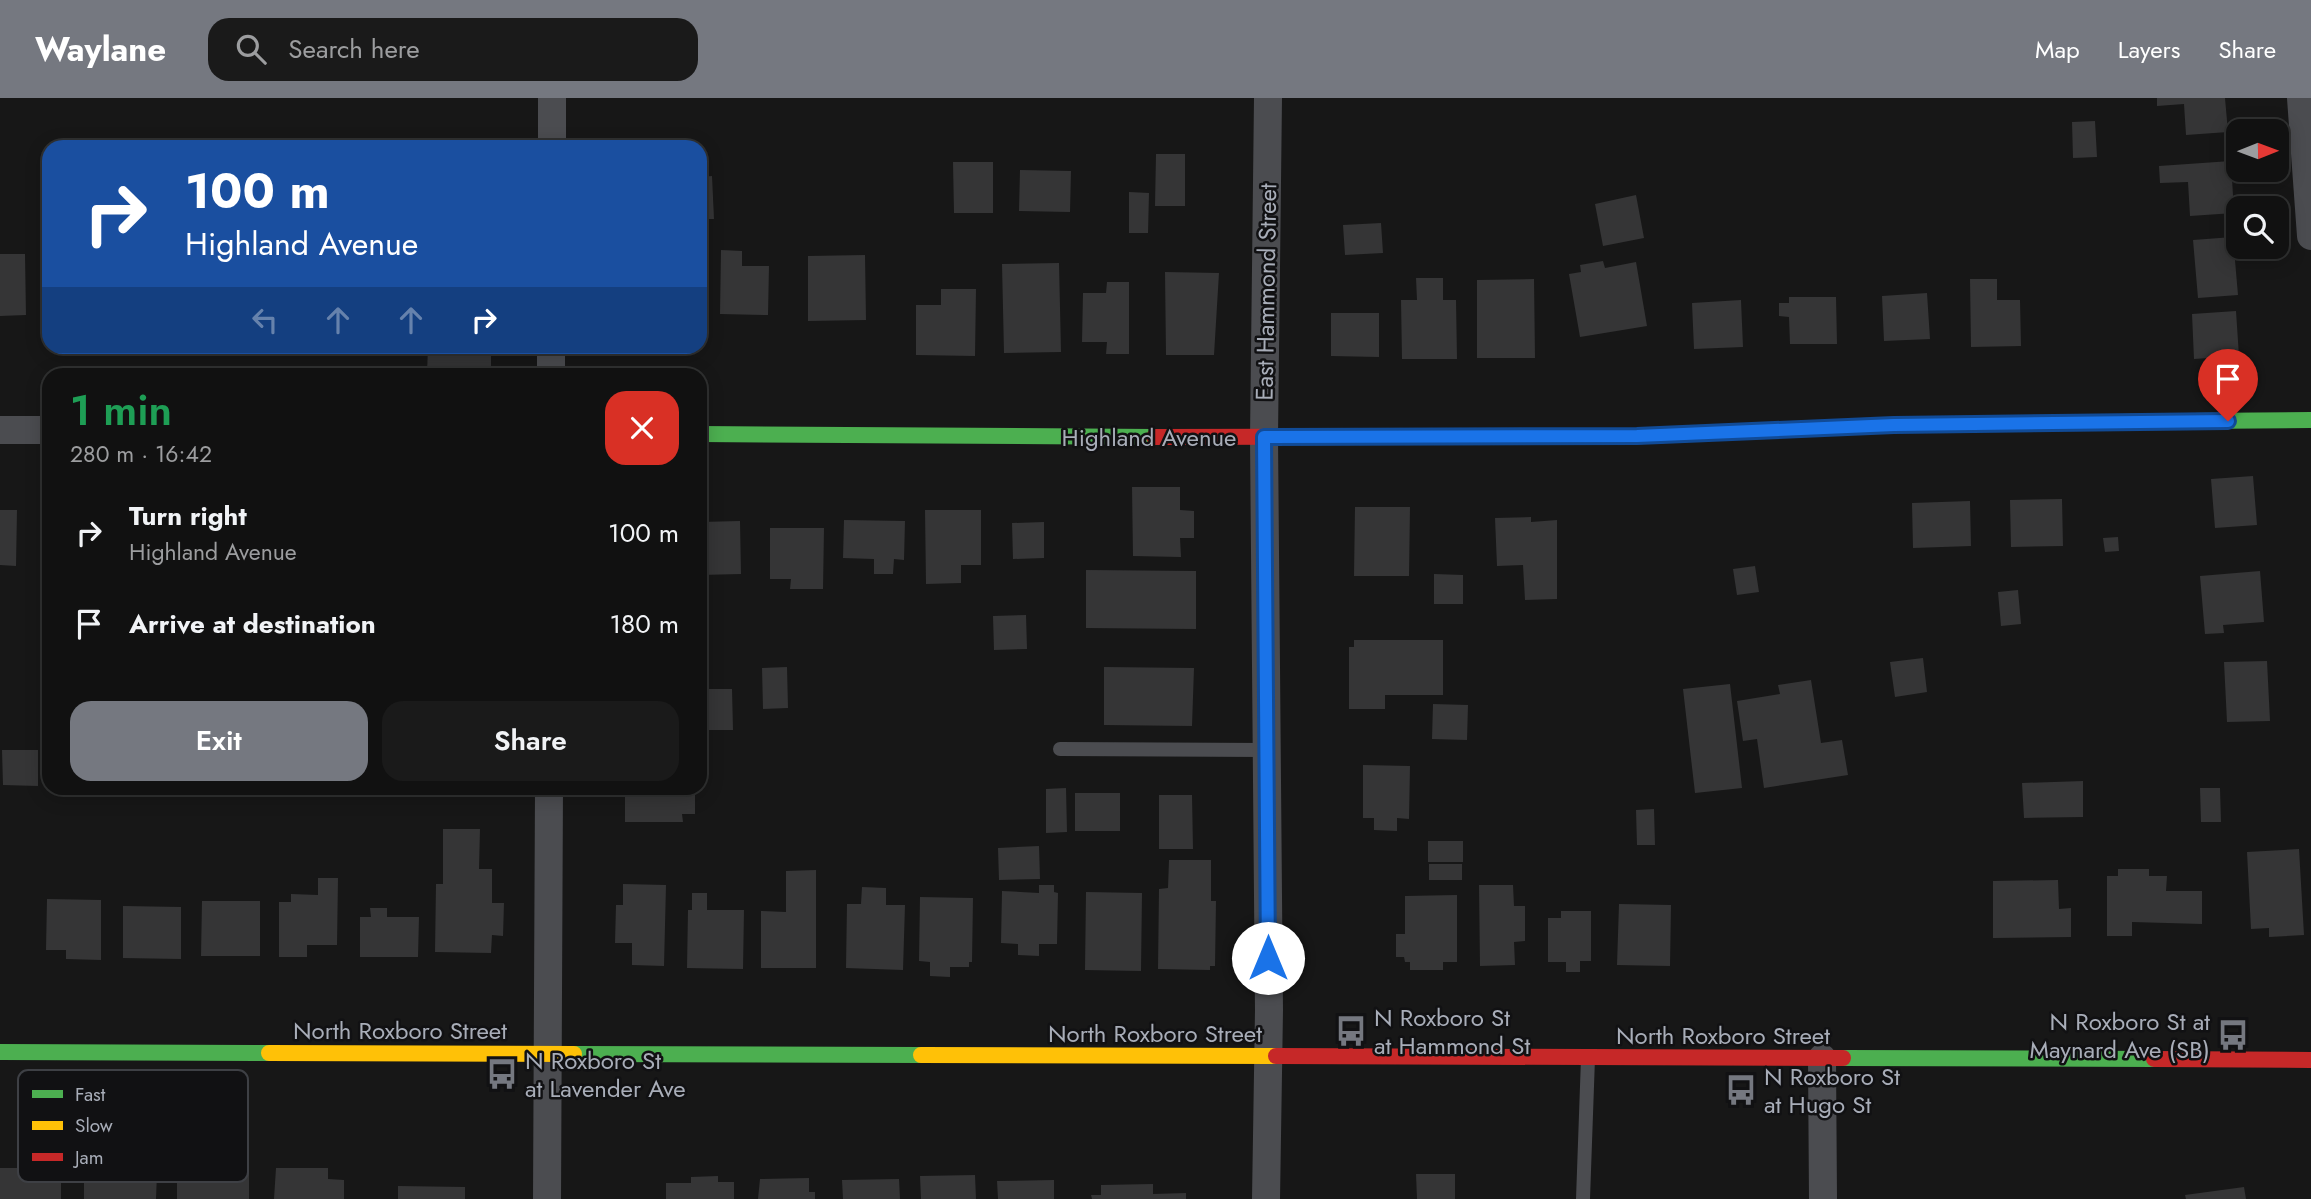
<!DOCTYPE html>
<meta charset="utf-8">
<style>
:root{--surface:#111;--page:#1a1a1a;--text:#f1f3f6;--muted:#9c9d9f;--line:#303131;--accent:#757880}
body{margin:0;font-family:Jost,sans-serif;background:var(--page);color:var(--text);height:100vh;display:flex;flex-direction:column;font-size:26px;white-space:nowrap}
*{box-sizing:border-box;margin:0}
p{font-size:23px;color:var(--muted)}
.icon{flex:none;width:38px;height:38px;fill:none;stroke:currentColor;stroke-width:2;stroke-linecap:round;stroke-linejoin:round}
.map{position:relative;flex:1;overflow:hidden}
.sheet{position:absolute;left:42px;top:270px;width:665px;height:427px;display:flex;flex-direction:column;background:var(--surface);border-radius:21px;box-shadow:0 4px 18px #0003,0 0 0 2px var(--line)}
.sheet>*{flex:none}
.banner{position:absolute;left:42px;top:42px;width:665px;height:214px;border-radius:21px;box-shadow:0 4px 18px #0003,0 0 0 2px var(--line);background:#1a4fa0;color:#fff;overflow:hidden}
.needle{width:46px;rotate:89deg}
.buttons{position:absolute;left:2226px;top:21px;display:grid;gap:14px}
.buttons a{display:grid;place-items:center;width:63px;height:63px;border-radius:14px;background:var(--surface);box-shadow:0 4px 18px #0003,0 0 0 2px var(--line);font-size:35px}
.pin{position:absolute;display:grid;place-items:center;width:60px;height:60px;color:#fff;margin:-72px -30px;border-radius:50% 50% 50% 0;rotate:-45deg;box-shadow:0 0 7px #0007}
.pin .icon{rotate:45deg}
.me{position:absolute;width:77px;margin:-38px;rotate:0deg;stroke-linejoin:round;filter:drop-shadow(0 0 5px #0008)}
.turn{display:flex;align-items:center;gap:24px;height:147px;padding:0 28px;font-size:32px}
.turn .icon{width:91px;height:91px;stroke-width:2.5}
.turn b{display:block;font-size:49px;line-height:60px}
.lanes{display:flex;align-items:center;height:66px;padding:0 28px;background:#0003;justify-content:center;gap:35px;direction:ltr}
.lanes .off{opacity:.35}
.round{display:grid;place-items:center;flex:none;width:74px;height:74px;border-radius:21px;background:var(--page)}
.headline{display:flex;align-items:center;justify-content:space-between;height:119px;padding:0 28px}
h1{font-size:42px;font-weight:600;line-height:52px;color:#1e9e55}
.cta{display:flex;gap:14px;margin-top:auto;padding:14px 28px}
.cta a{flex:1;height:80px;border-radius:21px;background:var(--accent);color:#fff;font-size:28px;font-weight:600;line-height:80px;text-align:center}
.cta a+a{background:var(--page);color:var(--text)}
ul{padding:0;list-style:none}
li{display:flex;align-items:center;gap:21px;height:91px;padding:0 28px}
li div{flex:1}
li b{display:block;font-size:26px}
li em{font-style:normal}
header{display:flex;align-items:center;gap:42px;box-sizing:border-box;height:98px;padding:0 35px;background:var(--accent);color:#fff}
header strong{font-size:33px}
nav{display:flex;gap:38px;margin-inline-start:auto;font-size:24px}
.search{width:490px;height:63px;background:var(--page);display:flex;align-items:center;gap:18px;box-sizing:border-box;padding:0 24px;border-radius:21px;color:var(--muted);font-size:26px}
.map>svg:first-child{display:block}
.building{fill:#353536}
.lines{fill:none;stroke-linecap:round;stroke-linejoin:round}
.lane{stroke:#4b4c50;stroke-width:14}
.street{stroke:#4b4c50;stroke-width:28}
.fast{stroke:#4caf50;stroke-width:16}
.slow{stroke:#ffc107;stroke-width:16}
.jam{stroke:#c62828;stroke-width:16}
.route-casing{stroke:#114b97;stroke-width:18}
.route{stroke:#1a73e8;stroke-width:12}
.labels{text-anchor:middle;dominant-baseline:central;stroke-width:5;stroke-linejoin:round;paint-order:stroke}
.street-label{font-size:24px;fill:#a8adb8;stroke:#111113}
.poi-label{font-size:24px;fill:#a8adb8;stroke:#111113;text-anchor:start}
.key{fill:#111113;stroke:#3e4045;stroke-width:2}
.key-label{font-size:19px;fill:#a8adb8}
</style>
<header>
<strong>Waylane</strong>
<div class="search"><svg class="icon" aria-label="search" viewBox="0 0 24 24"><circle cx="10" cy="10" r="6"/><path d="M15 15l6 6"/></svg>Search here</div>
<nav><a>Map</a><a>Layers</a><a>Share</a></nav>
</header>
<div class="map">
<svg width="2311" height="1101" viewBox="0 0 2311 1101">
<rect width="100%" height="100%" fill="#171717"/>
<!-- building -->
<path class="building" d="M 2157,0 L 2225,0 L 2228,34 L 2186,37 L 2184,6 L 2157,8 Z
M 2095,23 L 2097,59 L 2073,60 L 2072,24 Z
M 1156,56 L 1185,56 L 1185,108 L 1155,108 Z
M 2231,63 L 2234,115 L 2190,118 L 2188,84 L 2160,85 L 2159,68 Z
M 953,64 L 993,64 L 993,115 L 954,115 Z
M 1020,72 L 1071,73 L 1070,114 L 1019,113 Z
M 712,78 L 714,121 L 700,121 L 700,79 Z
M 1129,94 L 1149,95 L 1148,135 L 1129,135 Z
M 1636,97 L 1644,140 L 1603,148 L 1595,106 Z
M 1381,125 L 1383,155 L 1345,157 L 1343,127 Z
M 2233,139 L 2238,197 L 2198,200 L 2193,142 Z
M 721,152 L 742,153 L 742,168 L 769,168 L 768,217 L 720,216 Z
M 0,156 L 25,156 L 26,217 L 0,218 Z
M 865,157 L 866,222 L 808,223 L 808,158 Z
M 1603,163 L 1605,170 L 1636,164 L 1647,228 L 1580,239 L 1569,176 L 1581,174 L 1580,167 Z
M 46,164 L 49,164 L 49,196 L 47,196 Z
M 1059,165 L 1061,254 L 1004,255 L 1002,166 Z
M 1165,174 L 1219,175 L 1214,257 L 1166,257 Z
M 1416,180 L 1443,180 L 1443,202 L 1456,202 L 1457,261 L 1402,261 L 1401,202 L 1417,202 Z
M 1534,181 L 1535,260 L 1477,260 L 1477,182 Z
M 1970,181 L 1997,181 L 1997,202 L 2020,202 L 2021,248 L 1971,249 Z
M 1107,184 L 1129,184 L 1129,256 L 1106,256 L 1107,244 L 1082,244 L 1083,195 L 1106,195 Z
M 941,191 L 976,191 L 975,258 L 916,257 L 916,207 L 941,207 Z
M 1927,195 L 1930,241 L 1884,243 L 1882,198 Z
M 1789,199 L 1836,199 L 1837,246 L 1790,246 L 1789,219 L 1779,218 L 1779,205 L 1789,205 Z
M 1741,202 L 1743,249 L 1694,251 L 1692,205 Z
M 2236,213 L 2239,258 L 2194,261 L 2192,216 Z
M 1331,215 L 1379,215 L 1379,259 L 1331,258 Z
M 428,248 L 491,248 L 491,276 L 427,276 Z
M 2253,378 L 2257,427 L 2215,430 L 2211,381 Z
M 1132,389 L 1180,389 L 1180,412 L 1194,413 L 1194,440 L 1180,440 L 1181,459 L 1133,458 Z
M 2062,401 L 2063,448 L 2011,449 L 2010,402 Z
M 1970,403 L 1971,448 L 1913,450 L 1912,405 Z
M 1355,409 L 1410,409 L 1409,478 L 1354,478 Z
M 0,412 L 17,412 L 16,468 L 0,467 Z
M 925,412 L 981,412 L 981,467 L 961,467 L 961,485 L 926,486 Z
M 43,414 L 49,414 L 49,440 L 43,440 Z
M 1531,419 L 1531,424 L 1557,422 L 1557,501 L 1525,502 L 1523,467 L 1497,468 L 1495,420 Z
M 844,422 L 905,423 L 904,462 L 894,461 L 893,476 L 874,476 L 874,461 L 843,460 Z
M 740,423 L 741,476 L 700,477 L 700,424 Z
M 1044,424 L 1044,460 L 1013,461 L 1012,425 Z
M 770,430 L 824,430 L 823,491 L 790,491 L 791,481 L 770,481 Z
M 2118,439 L 2119,453 L 2105,454 L 2103,440 Z
M 1755,468 L 1759,494 L 1737,497 L 1733,471 Z
M 1086,472 L 1196,473 L 1196,531 L 1086,530 Z
M 2260,473 L 2264,524 L 2223,527 L 2224,535 L 2205,536 L 2200,478 Z
M 1434,476 L 1463,477 L 1463,506 L 1434,506 Z
M 2018,492 L 2021,526 L 2001,528 L 1998,494 Z
M 1026,517 L 1027,551 L 994,552 L 993,518 Z
M 1354,542 L 1443,542 L 1443,597 L 1385,597 L 1385,611 L 1349,611 L 1349,549 L 1354,549 Z
M 1923,560 L 1927,594 L 1895,599 L 1890,564 Z
M 2267,563 L 2270,623 L 2227,624 L 2224,564 Z
M 787,569 L 788,610 L 763,611 L 762,570 Z
M 1104,569 L 1194,570 L 1192,628 L 1104,627 Z
M 1811,582 L 1821,645 L 1842,642 L 1848,677 L 1764,690 L 1757,641 L 1743,643 L 1737,603 L 1780,596 L 1778,587 Z
M 1730,586 L 1742,690 L 1695,695 L 1683,591 Z
M 700,591 L 732,591 L 733,632 L 700,632 Z
M 1433,606 L 1468,607 L 1467,642 L 1432,641 Z
M 2,652 L 38,652 L 38,688 L 3,687 Z
M 1363,667 L 1410,668 L 1409,721 L 1397,720 L 1397,733 L 1374,732 L 1374,720 L 1363,720 Z
M 2083,683 L 2083,719 L 2024,720 L 2022,685 Z
M 192,690 L 235,690 L 235,695 L 192,695 Z
M 625,690 L 682,690 L 682,697 L 695,697 L 695,716 L 682,716 L 683,724 L 625,724 Z
M 1066,690 L 1067,734 L 1046,735 L 1046,691 Z
M 2200,690 L 2220,690 L 2221,724 L 2201,724 Z
M 1075,695 L 1120,695 L 1120,733 L 1075,733 Z
M 1159,697 L 1192,697 L 1193,751 L 1159,751 Z
M 1654,711 L 1655,747 L 1637,747 L 1636,712 Z
M 443,731 L 480,731 L 479,771 L 492,771 L 492,805 L 504,805 L 503,838 L 492,837 L 491,855 L 435,854 L 436,786 L 443,786 Z
M 1428,743 L 1463,743 L 1463,764 L 1428,764 Z
M 1039,748 L 1040,781 L 999,782 L 998,750 Z
M 2299,751 L 2304,837 L 2269,839 L 2269,830 L 2251,831 L 2247,754 Z
M 1169,762 L 1211,762 L 1211,803 L 1216,803 L 1215,868 L 1210,868 L 1210,872 L 1158,871 L 1159,791 L 1168,790 Z
M 1429,766 L 1462,766 L 1462,782 L 1429,782 Z
M 2118,771 L 2149,771 L 2149,778 L 2167,778 L 2166,793 L 2202,793 L 2202,826 L 2132,824 L 2132,838 L 2107,838 L 2107,778 L 2118,778 Z
M 816,772 L 816,870 L 761,870 L 761,813 L 786,814 L 786,773 Z
M 318,780 L 338,780 L 337,847 L 307,847 L 307,859 L 279,859 L 279,804 L 291,804 L 291,796 L 318,797 Z
M 2058,782 L 2059,811 L 2071,810 L 2071,839 L 1993,840 L 1993,783 Z
M 623,786 L 666,787 L 664,868 L 632,867 L 632,845 L 615,845 L 616,807 L 623,807 Z
M 1039,787 L 1054,787 L 1054,794 L 1058,795 L 1057,846 L 1039,846 L 1039,858 L 1018,857 L 1018,846 L 1001,845 L 1002,793 L 1039,795 Z
M 1479,787 L 1513,787 L 1514,808 L 1525,808 L 1525,843 L 1514,844 L 1515,867 L 1480,868 Z
M 862,789 L 886,790 L 886,807 L 905,807 L 903,872 L 846,870 L 847,806 L 861,806 Z
M 1086,794 L 1142,795 L 1141,873 L 1085,872 Z
M 692,795 L 707,795 L 707,812 L 744,812 L 743,871 L 687,870 L 688,812 L 692,812 Z
M 1457,797 L 1457,864 L 1443,864 L 1443,872 L 1410,872 L 1410,864 L 1405,864 L 1404,859 L 1396,859 L 1396,836 L 1405,836 L 1405,798 Z
M 920,799 L 973,800 L 972,864 L 969,864 L 969,869 L 950,869 L 950,879 L 930,878 L 930,864 L 919,863 Z
M 47,801 L 101,802 L 101,862 L 66,861 L 66,852 L 46,852 Z
M 202,803 L 260,803 L 260,858 L 201,858 Z
M 1619,806 L 1671,807 L 1670,868 L 1617,867 Z
M 123,808 L 181,809 L 181,861 L 123,860 Z
M 370,810 L 387,810 L 387,819 L 419,819 L 418,859 L 360,859 L 360,819 L 371,819 Z
M 1561,813 L 1591,813 L 1591,863 L 1580,863 L 1580,874 L 1566,874 L 1566,864 L 1548,864 L 1548,820 L 1561,820 Z
M 177,1069 L 249,1069 L 249,1101 L 177,1101 Z
M 0,1070 L 61,1070 L 61,1101 L 0,1101 Z
M 276,1070 L 328,1070 L 328,1081 L 344,1082 L 344,1101 L 274,1101 Z
M 84,1075 L 157,1075 L 156,1101 L 84,1101 Z
M 1416,1076 L 1455,1076 L 1455,1101 L 1417,1101 Z
M 975,1077 L 976,1101 L 921,1101 L 920,1078 Z
M 718,1078 L 718,1084 L 734,1084 L 734,1101 L 666,1101 L 666,1085 L 691,1085 L 691,1079 Z
M 809,1080 L 809,1094 L 815,1094 L 815,1101 L 758,1101 L 760,1081 Z
M 899,1081 L 900,1101 L 843,1101 L 842,1082 Z
M 1054,1082 L 1054,1101 L 998,1101 L 997,1083 Z
M 1153,1086 L 1153,1096 L 1186,1095 L 1186,1101 L 1092,1101 L 1091,1097 L 1101,1097 L 1101,1087 Z
M 398,1088 L 465,1089 L 465,1101 L 398,1101 Z
M 2244,1089 L 2246,1101 L 2186,1101 L 2185,1097 Z"/>
<g class="lines">
<!-- lane -->
<path class="lane" d="M 1060,651 L 1266,652
M 1583,1101 L 1588,960"/>
<!-- street -->
<path class="street" d="M 2301,0 L 2311,138
M 552,49 L 552,0
M 551,276 L 551,248
M 0,332 L 49,332
M 1822,960 L 1823,1101
M 547,1101 L 549,690
M 1266,1101 L 1269,912 L 1264,339 L 1268,0"/>
<!-- fast -->
<path class="fast" d="M 2193,323 L 2311,322
M 700,336 L 1154,339
M 0,954 L 269,955
M 574,956 L 921,957
M 1843,960 L 2154,961"/>
<!-- slow -->
<path class="slow" d="M 1642,338 L 1894,327 L 2193,323
M 269,955 L 574,956
M 921,957 L 1276,958"/>
<!-- jam -->
<path class="jam" d="M 1154,339 L 1642,338
M 1276,958 L 1843,960
M 2154,961 L 2311,962"/>
</g>
<g class="lines">
<defs>
<path id="route" d="M 1268,860 L 1264,339 L 1637,338 L 1894,327 L 2228,323"/>
</defs>
<!-- route casing -->
<use href="#route" class="route-casing"/>
<!-- route -->
<use href="#route" class="route"/>
</g>
<!-- icons -->
<defs>
<symbol id="bus-bare" viewBox="-9 -9 18 18"><path d="M-5-6H5V4H4V6H2V4H-2V6H-4V4H-5ZM-3.5-4V0h7V-4ZM-3.5 1.2v1.5H-2V1.2ZM2 1.2v1.5H3.5V1.2Z" fill="#757880" stroke="#111113" stroke-width="2.5" paint-order="stroke"/></symbol>
</defs>
<g fill-rule="evenodd">
<use href="#bus-bare" x="1329" y="911" width="44" height="44"/>
<use href="#bus-bare" x="2211" y="915" width="44" height="44"/>
<use href="#bus-bare" x="480" y="954" width="44" height="44"/>
<use href="#bus-bare" x="1719" y="970" width="44" height="44"/>
</g>
<g class="labels">
<!-- street labels -->
<g class="street-label">
<text transform="translate(1266 194) rotate(-89)">East Hammond Street</text>
<text x="1149" y="339">Highland Avenue</text>
<text x="400" y="932">North Roxboro Street</text>
<text x="1155" y="935">North Roxboro Street</text>
<text x="1723" y="937">North Roxboro Street</text>
</g>
<!-- poi labels -->
<g class="poi-label">
<text x="1374" y="919">N Roxboro St<tspan x="1374" dy="28">at Hammond St</tspan></text>
<text x="2210" y="923" text-anchor="end">N Roxboro St at<tspan x="2210" dy="28">Maynard Ave (SB)</tspan></text>
<text x="525" y="962">N Roxboro St<tspan x="525" dy="28">at Lavender Ave</tspan></text>
<text x="1764" y="978">N Roxboro St<tspan x="1764" dy="28">at Hugo St</tspan></text>
</g>
</g>
<!-- legend -->
<rect x="18" y="972" width="230" height="112" rx="10" class="key"/>
<rect x="32" y="992" width="31" height="8" fill="#4caf50"/>
<rect x="32" y="1023" width="31" height="9" fill="#ffc107"/>
<rect x="32" y="1055" width="31" height="8" fill="#c62828"/>
<g class="key-label">
<text x="75" y="1003">Fast</text>
<text x="75" y="1034">Slow</text>
<text x="75" y="1066">Jam</text>
</g>
</svg>
<div class="buttons">
<a><svg class="needle" viewBox="-14 -14 28 28"><path d="M0-13l5 13h-10z" fill="#e53935"/><path d="M0 13l5-13h-10z" fill="#9c9d9f"/></svg></a>
<a><svg class="icon" aria-label="search" viewBox="0 0 24 24"><circle cx="10" cy="10" r="6"/><path d="M15 15l6 6"/></svg></a>
</div>
<div class="pin" style="left:2228px;top:323px;background:#d93025"><svg class="icon" aria-label="arrive" viewBox="0 0 24 24"><path d="M6 21V4h12l-3 4 3 4H6"/></svg></div>
<svg class="me" style="left:1268px;top:860px" viewBox="-20 -20 40 40"><circle r="19" fill="#fff"/><path d="M0-13L10 11 0 6-10 11z" fill="#1a73e8"/></svg>
<div class="banner">
<div class="turn"><svg class="icon" aria-label="right" viewBox="0 0 24 24"><path d="M7 20v-9h11M14 6l5 5-5 5"/></svg><div><b>100 m</b>Highland Avenue</div></div>
<div class="lanes"><svg class="icon off" aria-label="left" viewBox="0 0 24 24"><path d="M17 20v-9H6M10 6l-5 5 5 5"/></svg><svg class="icon off" aria-label="ahead" viewBox="0 0 24 24"><path d="M12 20V5M6 11l6-6 6 6"/></svg><svg class="icon off" aria-label="ahead" viewBox="0 0 24 24"><path d="M12 20V5M6 11l6-6 6 6"/></svg><svg class="icon" aria-label="right" viewBox="0 0 24 24"><path d="M7 20v-9h11M14 6l5 5-5 5"/></svg></div>
</div>
<section class="sheet">
<div class="headline"><div><h1>1 min</h1><p>280 m · 16:42</p></div><a class="round" style="background:#d93025;color:#fff"><svg class="icon" aria-label="close" viewBox="0 0 24 24"><path d="M6 6l12 12M18 6L6 18"/></svg></a></div>
<ul>
<li><svg class="icon" aria-label="right" viewBox="0 0 24 24"><path d="M7 20v-9h11M14 6l5 5-5 5"/></svg><div><b>Turn right</b><p>Highland Avenue</p></div><em>100 m</em></li>
<li><svg class="icon" aria-label="arrive" viewBox="0 0 24 24"><path d="M6 21V4h12l-3 4 3 4H6"/></svg><div><b>Arrive at destination</b></div><em>180 m</em></li>
</ul>
<div class="cta"><a>Exit</a><a>Share</a></div>
</section>
</div>
